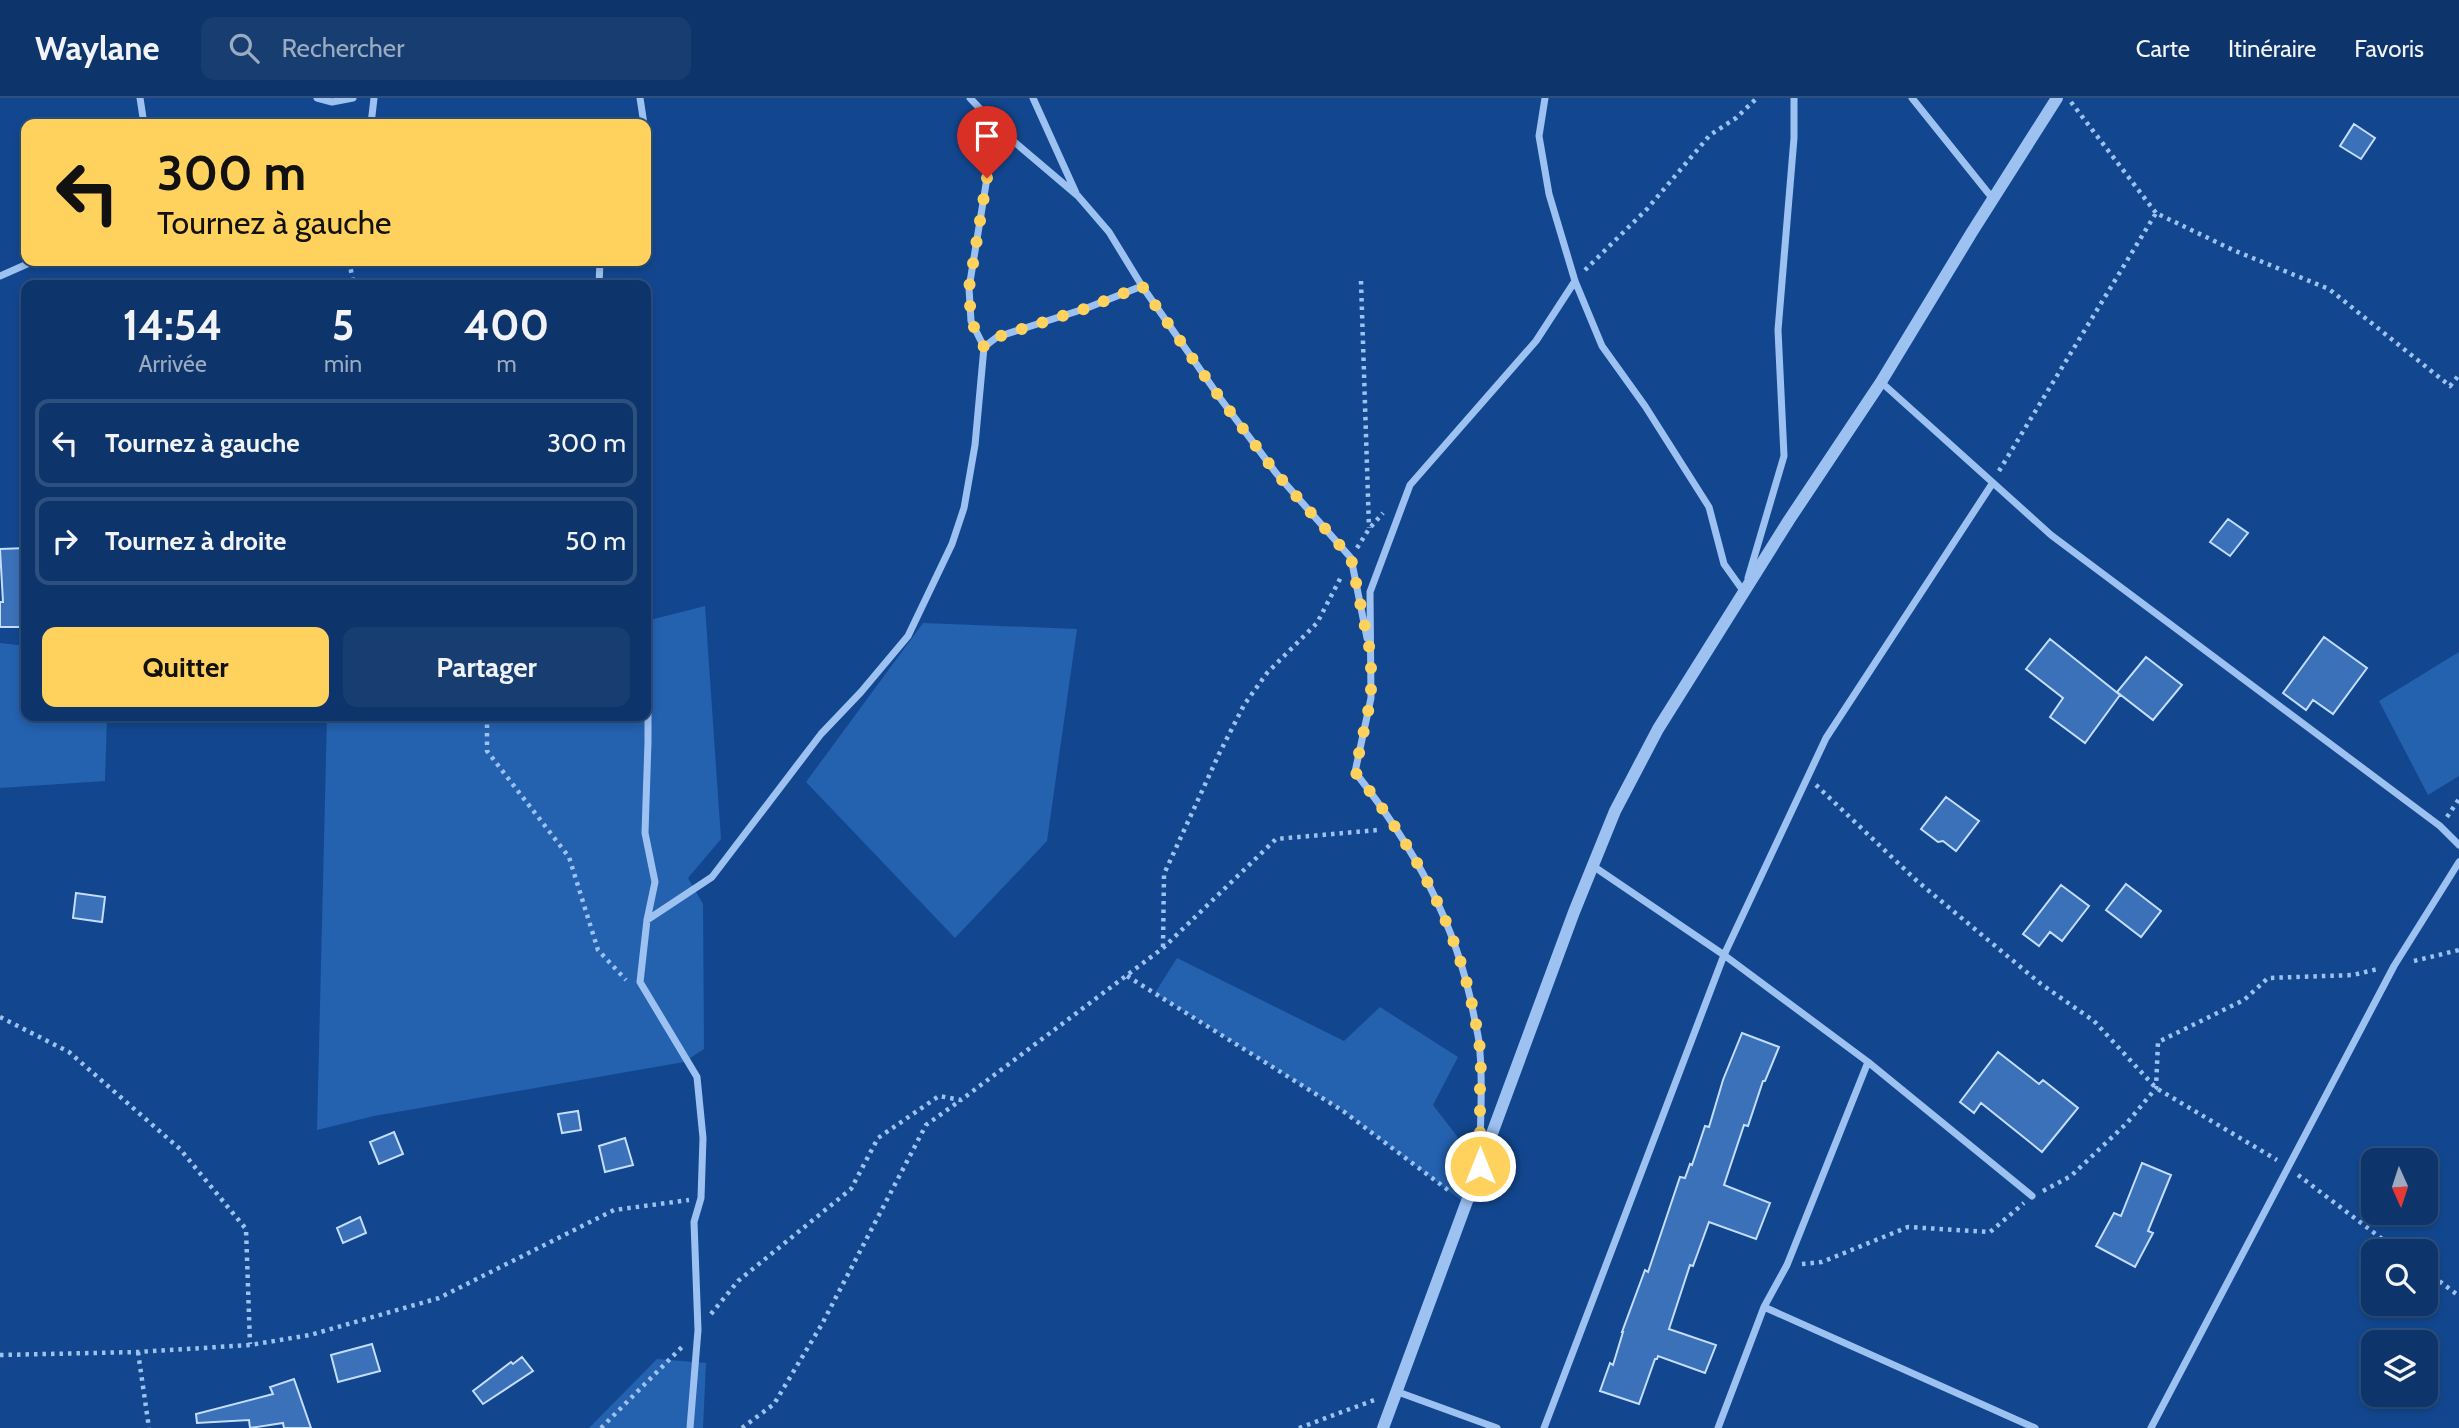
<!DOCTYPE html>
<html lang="fr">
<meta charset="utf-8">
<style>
:root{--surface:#0e356b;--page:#173d71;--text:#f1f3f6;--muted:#9babc1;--line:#2e507e;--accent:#ffd25e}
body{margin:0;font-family:Cabin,sans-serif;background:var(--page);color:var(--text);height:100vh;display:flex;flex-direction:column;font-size:26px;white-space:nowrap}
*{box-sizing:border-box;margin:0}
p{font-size:23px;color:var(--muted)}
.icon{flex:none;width:38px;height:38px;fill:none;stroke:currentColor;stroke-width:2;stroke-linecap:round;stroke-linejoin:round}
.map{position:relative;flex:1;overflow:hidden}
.sheet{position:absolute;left:21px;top:182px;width:630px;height:441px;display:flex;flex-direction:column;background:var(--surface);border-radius:14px;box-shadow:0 4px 10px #0003,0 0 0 2px var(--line)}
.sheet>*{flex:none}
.top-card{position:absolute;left:21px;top:21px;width:630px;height:147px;border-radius:14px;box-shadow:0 4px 10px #0003,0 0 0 2px var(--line);background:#ffd25e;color:#111;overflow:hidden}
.needle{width:46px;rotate:177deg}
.tools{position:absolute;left:2361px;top:1050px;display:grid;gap:14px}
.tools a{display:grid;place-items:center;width:77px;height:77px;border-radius:14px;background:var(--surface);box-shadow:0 4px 10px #0003,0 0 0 2px var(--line);font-size:35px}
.pin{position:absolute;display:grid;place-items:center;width:60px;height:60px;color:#fff;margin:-72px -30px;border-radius:50% 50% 50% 0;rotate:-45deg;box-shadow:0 0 7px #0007}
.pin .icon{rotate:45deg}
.me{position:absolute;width:77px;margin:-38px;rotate:0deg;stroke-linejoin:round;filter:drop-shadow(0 0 5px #0008)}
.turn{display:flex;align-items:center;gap:24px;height:147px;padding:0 21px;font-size:32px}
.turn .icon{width:91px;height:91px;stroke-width:2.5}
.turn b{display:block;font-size:49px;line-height:60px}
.eta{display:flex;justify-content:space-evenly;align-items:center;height:119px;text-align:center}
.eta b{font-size:42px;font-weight:700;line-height:49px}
.primary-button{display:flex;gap:14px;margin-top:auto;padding:14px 21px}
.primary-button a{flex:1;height:80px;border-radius:14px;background:var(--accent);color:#111;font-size:28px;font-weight:700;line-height:80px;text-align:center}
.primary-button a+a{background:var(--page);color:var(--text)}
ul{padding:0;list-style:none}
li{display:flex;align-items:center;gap:21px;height:88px;margin:0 14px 10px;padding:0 7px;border:4px solid var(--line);border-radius:14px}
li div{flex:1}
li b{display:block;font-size:26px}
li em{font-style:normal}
header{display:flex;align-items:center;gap:42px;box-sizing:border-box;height:98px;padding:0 35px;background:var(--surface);border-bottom:2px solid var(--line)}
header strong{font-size:33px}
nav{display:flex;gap:38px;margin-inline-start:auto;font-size:24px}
.search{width:490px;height:63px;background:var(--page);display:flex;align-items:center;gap:18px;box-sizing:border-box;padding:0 24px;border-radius:14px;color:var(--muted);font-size:26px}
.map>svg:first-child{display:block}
.green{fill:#2461af}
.building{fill:#3b71b9;stroke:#c4ddfd;stroke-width:2}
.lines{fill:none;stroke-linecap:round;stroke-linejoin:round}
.path{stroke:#9dc2f2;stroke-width:4.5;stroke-dasharray:3.5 5;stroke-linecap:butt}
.minor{stroke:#9dc2f2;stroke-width:7}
.tertiary{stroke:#9dc2f2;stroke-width:12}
.route{stroke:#ffd25e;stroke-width:12;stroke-dasharray:0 21.6}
</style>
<header>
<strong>Waylane</strong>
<div class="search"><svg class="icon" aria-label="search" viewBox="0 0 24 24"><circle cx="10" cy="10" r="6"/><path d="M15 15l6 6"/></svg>Rechercher</div>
<nav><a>Carte</a><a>Itinéraire</a><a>Favoris</a></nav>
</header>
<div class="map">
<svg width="2459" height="1330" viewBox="0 0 2459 1330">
<rect width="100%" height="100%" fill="#12478f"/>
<!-- green -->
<path class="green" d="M 705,508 L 721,741 L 688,780 L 703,806 L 704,951 L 684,964 L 374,1018 L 317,1032 L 327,618 L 646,618 L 646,523 Z
M 923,525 L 1077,531 L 1047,743 L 955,840 L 806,684 Z
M 0,545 L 26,548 L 26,618 L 107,618 L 105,683 L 0,690 Z
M 2459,554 L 2459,678 L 2428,697 L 2379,603 Z
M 1177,860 L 1344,943 L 1380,909 L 1458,959 L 1433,1007 L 1480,1068 L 1466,1106 L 1343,1013 L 1155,895 Z
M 657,1261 L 706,1265 L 703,1330 L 589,1330 Z"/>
<!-- building -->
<path class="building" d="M 2354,26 L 2375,40 L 2361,61 L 2340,48 Z
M 2228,421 L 2248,435 L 2230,458 L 2210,444 Z
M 26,450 L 26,483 L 21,483 L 22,529 L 0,529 L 0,504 L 3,504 L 0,451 Z
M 2324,539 L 2367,570 L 2333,616 L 2313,602 L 2306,612 L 2283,595 Z
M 2050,541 L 2120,597 L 2085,645 L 2050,619 L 2063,600 L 2026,571 Z
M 2146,559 L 2182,587 L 2153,622 L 2117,594 Z
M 1946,699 L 1979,723 L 1956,753 L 1943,743 L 1938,744 L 1921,731 Z
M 2126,786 L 2161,813 L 2141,839 L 2106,812 Z
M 2061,787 L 2089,808 L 2062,843 L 2050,834 L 2039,848 L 2023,836 Z
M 76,795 L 105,799 L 102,824 L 73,820 Z
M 1742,935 L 1779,949 L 1765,983 L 1763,983 L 1748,1028 L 1744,1027 L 1724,1087 L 1770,1105 L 1756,1141 L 1709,1124 L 1693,1168 L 1690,1167 L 1669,1231 L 1716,1247 L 1705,1275 L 1658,1258 L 1657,1261 L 1655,1261 L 1639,1306 L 1600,1293 L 1610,1265 L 1613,1267 L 1623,1234 L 1622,1234 L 1645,1172 L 1648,1174 L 1680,1079 L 1685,1080 L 1690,1066 L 1692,1067 L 1705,1028 L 1709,1029 L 1723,982 Z
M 1998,954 L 2039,986 L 2043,982 L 2078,1010 L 2042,1054 L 1981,1005 L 1974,1015 L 1960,1004 Z
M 578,1013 L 581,1032 L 562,1035 L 558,1016 Z
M 394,1034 L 403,1056 L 379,1066 L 370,1044 Z
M 625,1040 L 633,1067 L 605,1074 L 599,1048 Z
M 2142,1065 L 2171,1077 L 2148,1133 L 2153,1135 L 2135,1169 L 2096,1148 L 2114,1115 L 2121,1118 Z
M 360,1119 L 366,1135 L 343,1145 L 337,1130 Z
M 372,1246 L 380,1273 L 338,1284 L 331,1257 Z
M 522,1259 L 533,1273 L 483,1306 L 473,1293 L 511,1264 L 513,1266 Z
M 294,1281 L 311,1330 L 284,1330 L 283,1325 L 250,1330 L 249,1322 L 197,1325 L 196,1316 L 273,1296 L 270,1289 Z"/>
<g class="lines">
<!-- path -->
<path class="path" d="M 2071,4 L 2156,115
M 349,163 L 354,187
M 1585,172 L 1647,111 L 1710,37 L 1736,20 L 1757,0
M 1361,183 L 1369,430
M 1999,373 L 2156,115 L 2233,152 L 2329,191 L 2450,288 L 2459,277
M 1357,450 L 1369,431 L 1383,415
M 487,618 L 487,653 L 569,759 L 598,852 L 626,882
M 1816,687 L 1917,783 L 2041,886 L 2094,923 L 2156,990 L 2277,1062
M 2447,719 L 2459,701
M 1163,849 L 1164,776 L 1219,656 L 1244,607 L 1267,575 L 1317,525 L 1341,479
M 2414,863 L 2459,852
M 1127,878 L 1343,1013 L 1452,1095
M 0,919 L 69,954 L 180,1051 L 246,1131 L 250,1246
M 2298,1077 L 2398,1153
M 2043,1093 L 2071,1078 L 2127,1025 L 2156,990 L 2158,944 L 2244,902 L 2268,880 L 2353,877 L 2378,871
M 1802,1166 L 1822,1164 L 1908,1129 L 1990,1134 L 2024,1105
M 2426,1173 L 2459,1198
M 711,1216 L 738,1183 L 851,1091 L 878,1040 L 939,998 L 961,1002 L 1163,850 L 1276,741 L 1378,732
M 138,1254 L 149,1330
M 0,1257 L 138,1254 L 250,1247 L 310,1237 L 439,1200 L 614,1112 L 689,1102
M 601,1330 L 682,1249
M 742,1330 L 774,1306 L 822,1226 L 926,1027 L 961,1002
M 1299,1330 L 1377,1301"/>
<!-- minor -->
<path class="minor" d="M 140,0 L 144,26
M 317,0 L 332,4 L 353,0
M 640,0 L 644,26
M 970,0 L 998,30 L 1078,98 L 1109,134 L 1142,188 L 1220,300 L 1276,375 L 1351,460 L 1367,540
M 1033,0 L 1076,95
M 1545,0 L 1539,38 L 1549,96 L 1575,183 L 1602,248 L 1645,308 L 1709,409 L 1724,466 L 1744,494
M 1912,0 L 1993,101
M 371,26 L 374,0
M 0,178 L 34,163
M 599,187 L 600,163
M 984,249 L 971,223 L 969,190 L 987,80 L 998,30
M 1881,284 L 2051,437 L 2440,728 L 2459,747
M 1748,480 L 1784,358 L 1778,232 L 1794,40 L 1794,0
M 646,553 L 648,561 L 648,644 L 645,735 L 655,784 L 647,822 L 640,884 L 697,979 L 703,1040 L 701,1100 L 694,1124 L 698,1232 L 690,1330
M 1593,768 L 1724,857 L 1826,640 L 1992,386
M 647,822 L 712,779 L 821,636 L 861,594 L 908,538 L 952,446 L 964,410 L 975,347 L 984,249 L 997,239 L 1087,210 L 1142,188
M 1480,1057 C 1480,1023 1483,988 1480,955 C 1480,942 1476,930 1474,918 C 1456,823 1413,748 1355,674 L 1371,600 L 1370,494 L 1410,387 L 1536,243 L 1575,183
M 1764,1209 L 2035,1330
M 1398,1294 L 1497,1330
M 1544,1330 L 1724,857 L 1868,964 L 2032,1098
M 1718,1330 L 1764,1209 L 1787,1167 L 1868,964
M 2151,1330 L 2394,868 L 2459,764"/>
<!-- tertiary -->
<path class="tertiary" d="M 1383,1330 L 1574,814 L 1615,713 L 1658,631 L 1789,422 L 1881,284 L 1972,134 L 2057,0"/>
</g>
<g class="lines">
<!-- route -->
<path class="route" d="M 987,80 L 969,190 L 971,223 L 984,249 L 997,239 L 1087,210 L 1142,188 L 1220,300 L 1276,375 L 1351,460 L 1371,558 L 1371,600 L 1355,674 C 1422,759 1465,842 1480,951 C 1482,963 1480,976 1480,988 C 1480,1015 1480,1042 1480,1068"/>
</g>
</svg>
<div class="tools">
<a><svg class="needle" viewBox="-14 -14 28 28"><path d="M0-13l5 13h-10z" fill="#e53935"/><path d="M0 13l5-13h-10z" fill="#9babc1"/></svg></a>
<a><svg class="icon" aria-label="search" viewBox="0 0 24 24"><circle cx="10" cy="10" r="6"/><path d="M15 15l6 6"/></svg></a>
<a><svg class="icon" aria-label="layers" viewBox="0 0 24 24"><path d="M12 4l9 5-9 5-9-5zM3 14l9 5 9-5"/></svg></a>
</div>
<div class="pin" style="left:987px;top:80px;background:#d93025"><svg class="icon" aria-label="arrive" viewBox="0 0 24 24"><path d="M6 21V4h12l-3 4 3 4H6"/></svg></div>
<svg class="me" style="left:1480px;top:1068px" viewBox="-20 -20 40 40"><circle r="17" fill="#ffd25e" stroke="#fff" stroke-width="3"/><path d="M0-11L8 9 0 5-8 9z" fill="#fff"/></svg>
<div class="top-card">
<div class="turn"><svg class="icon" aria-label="left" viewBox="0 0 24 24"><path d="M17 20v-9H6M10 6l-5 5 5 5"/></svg><div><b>300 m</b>Tournez à gauche</div></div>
</div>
<section class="sheet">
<div class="eta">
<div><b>14:54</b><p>Arrivée</p></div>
<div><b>5</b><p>min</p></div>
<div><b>400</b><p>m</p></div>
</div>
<ul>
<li><svg class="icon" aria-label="left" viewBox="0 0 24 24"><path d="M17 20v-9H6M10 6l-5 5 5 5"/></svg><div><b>Tournez à gauche</b></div><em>300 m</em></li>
<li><svg class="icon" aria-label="right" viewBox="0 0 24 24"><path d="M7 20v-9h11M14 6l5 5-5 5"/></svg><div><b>Tournez à droite</b></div><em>50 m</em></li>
</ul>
<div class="primary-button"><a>Quitter</a><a>Partager</a></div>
</section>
</div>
